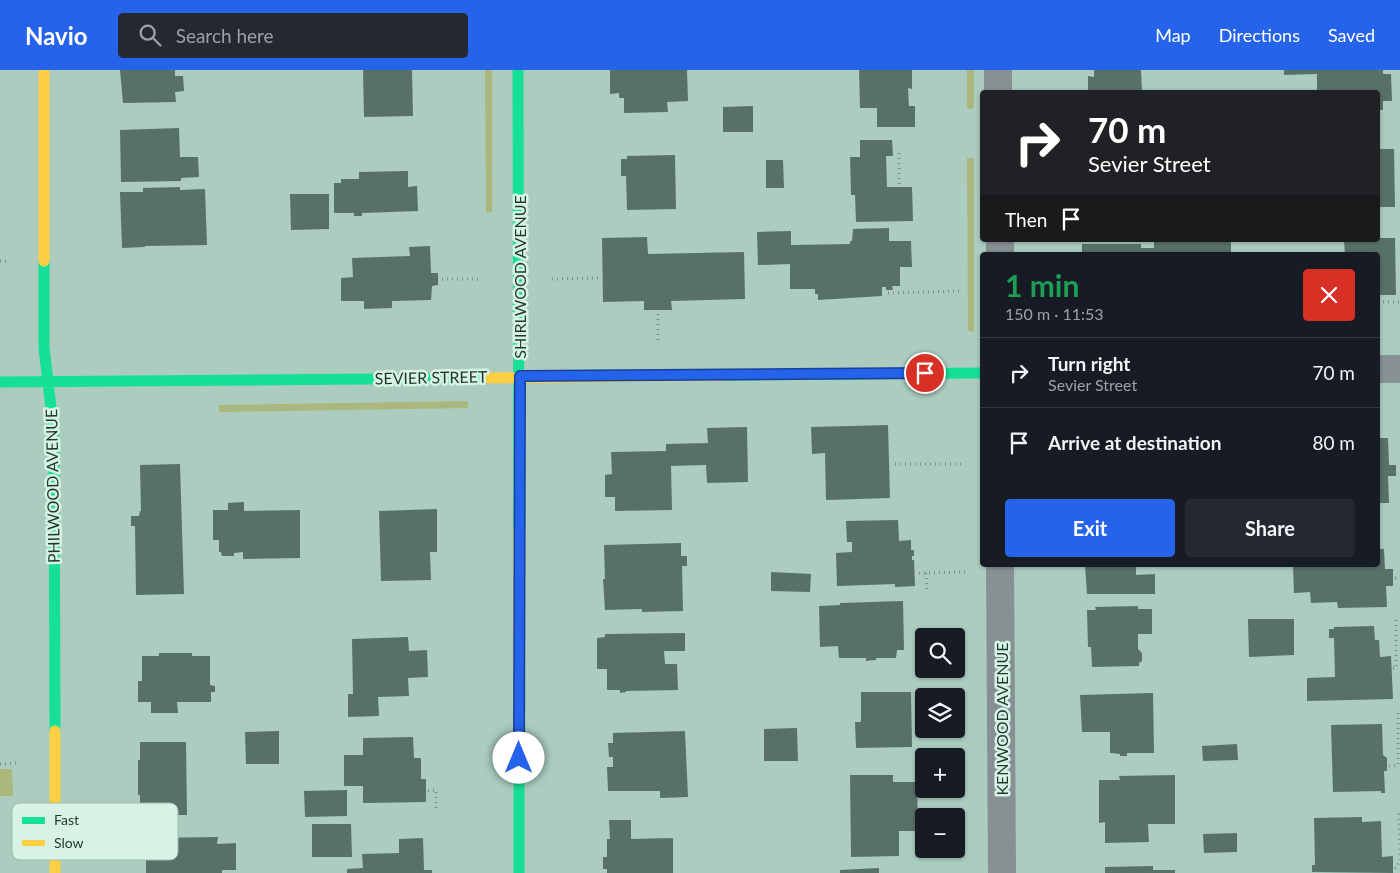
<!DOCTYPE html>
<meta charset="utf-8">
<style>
:root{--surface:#171b24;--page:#242831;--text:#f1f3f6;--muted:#9ea1a6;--line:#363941;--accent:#2563eb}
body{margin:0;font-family:Lato,sans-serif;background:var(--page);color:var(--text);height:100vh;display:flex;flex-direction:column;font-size:19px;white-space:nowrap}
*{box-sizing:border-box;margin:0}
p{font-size:16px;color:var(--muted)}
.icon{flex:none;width:28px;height:28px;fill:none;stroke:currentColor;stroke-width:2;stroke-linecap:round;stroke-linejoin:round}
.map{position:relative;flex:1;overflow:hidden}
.drawer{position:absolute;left:980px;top:182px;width:400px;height:315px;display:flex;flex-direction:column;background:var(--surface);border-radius:5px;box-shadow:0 1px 4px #0004}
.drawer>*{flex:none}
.hud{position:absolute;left:980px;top:20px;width:400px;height:152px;border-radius:5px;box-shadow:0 1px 4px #0004;background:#202124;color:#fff;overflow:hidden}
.tools{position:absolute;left:915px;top:558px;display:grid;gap:10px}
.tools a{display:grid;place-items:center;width:50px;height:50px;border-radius:5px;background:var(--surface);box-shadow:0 1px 4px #0004;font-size:25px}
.pin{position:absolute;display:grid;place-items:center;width:42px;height:42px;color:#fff;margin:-21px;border:2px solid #fff;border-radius:50%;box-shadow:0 1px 5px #0007}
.me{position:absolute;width:55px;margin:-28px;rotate:0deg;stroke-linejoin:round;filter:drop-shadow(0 0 4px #0008)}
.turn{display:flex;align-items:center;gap:18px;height:105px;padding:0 25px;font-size:22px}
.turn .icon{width:65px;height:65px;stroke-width:2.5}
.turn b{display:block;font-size:35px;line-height:42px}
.then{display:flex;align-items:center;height:48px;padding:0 25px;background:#0003;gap:10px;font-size:19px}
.round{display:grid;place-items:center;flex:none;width:52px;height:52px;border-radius:5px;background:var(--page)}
.head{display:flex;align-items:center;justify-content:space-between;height:85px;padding:0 25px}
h1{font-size:30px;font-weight:700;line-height:38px;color:#1e9e55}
.button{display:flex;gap:10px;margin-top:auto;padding:10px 25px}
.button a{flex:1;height:58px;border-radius:5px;background:var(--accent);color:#fff;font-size:20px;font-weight:700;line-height:58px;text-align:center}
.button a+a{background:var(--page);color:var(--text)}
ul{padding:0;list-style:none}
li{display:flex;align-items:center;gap:15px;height:70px;padding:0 25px;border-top:1px solid var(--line)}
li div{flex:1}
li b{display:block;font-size:19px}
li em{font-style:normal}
header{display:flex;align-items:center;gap:30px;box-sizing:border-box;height:70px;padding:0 25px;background:var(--accent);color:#fff}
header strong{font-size:24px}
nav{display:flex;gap:28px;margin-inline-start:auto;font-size:18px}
.search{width:350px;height:45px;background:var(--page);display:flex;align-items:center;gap:12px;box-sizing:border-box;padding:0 18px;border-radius:5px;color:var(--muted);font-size:19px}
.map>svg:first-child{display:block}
.green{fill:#aab87e}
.building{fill:#587168}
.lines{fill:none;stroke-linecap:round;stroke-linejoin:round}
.path{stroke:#818c8c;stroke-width:3;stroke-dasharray:1 4;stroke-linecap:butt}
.street{stroke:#879092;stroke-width:28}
.fast{stroke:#16e098;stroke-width:11}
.slow{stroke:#ffcf43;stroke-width:11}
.route-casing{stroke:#184099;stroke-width:12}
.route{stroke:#2563eb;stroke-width:9}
.labels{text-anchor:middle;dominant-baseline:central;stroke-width:5;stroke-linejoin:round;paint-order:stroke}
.street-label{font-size:16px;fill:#1f372d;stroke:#d6f3e6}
.key{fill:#d6f3e6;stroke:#9fbbae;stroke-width:1}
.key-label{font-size:14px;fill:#1f372d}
</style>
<header>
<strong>Navio</strong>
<div class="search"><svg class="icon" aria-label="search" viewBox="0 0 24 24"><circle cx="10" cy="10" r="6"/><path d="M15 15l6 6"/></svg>Search here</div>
<nav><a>Map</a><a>Directions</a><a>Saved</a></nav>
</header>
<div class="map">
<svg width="1400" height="803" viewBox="0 0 1400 803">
<rect width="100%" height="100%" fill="#abccbf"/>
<!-- green -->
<path class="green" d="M 485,0 L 492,0 L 492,142 L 486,143 Z
M 967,0 L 974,0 L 974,37 L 972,39 L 967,39 Z
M 967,88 L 972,88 L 974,89 L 974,262 L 968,261 Z
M 468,331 L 468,338 L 219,342 L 219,335 Z
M 0,699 L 12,699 L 13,726 L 0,726 Z"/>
<!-- building -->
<path class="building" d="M 120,0 L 175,0 L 175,6 L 183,6 L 184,21 L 175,22 L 176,32 L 123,33 Z
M 363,0 L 412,0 L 413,46 L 364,47 Z
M 610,0 L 687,0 L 688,31 L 667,32 L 668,42 L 624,43 L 624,28 L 619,28 L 619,23 L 610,24 Z
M 859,0 L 912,0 L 912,19 L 908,18 L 909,36 L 915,36 L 915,57 L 877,57 L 877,38 L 860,38 Z
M 1094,0 L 1141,0 L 1142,22 L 1088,22 L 1088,6 L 1094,7 Z
M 1284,0 L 1383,0 L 1383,4 L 1391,4 L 1392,31 L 1383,31 L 1383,40 L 1378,40 L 1378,22 L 1317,22 L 1317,4 L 1284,5 Z
M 753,36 L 753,62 L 723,62 L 723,37 Z
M 179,58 L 180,87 L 198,87 L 199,107 L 181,108 L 181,111 L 121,112 L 120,60 Z
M 860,70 L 892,70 L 893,86 L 886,86 L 887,117 L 912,117 L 913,151 L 856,152 L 855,125 L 851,125 L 850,87 L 860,87 Z
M 1378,79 L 1394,79 L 1395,137 L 1378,137 Z
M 675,85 L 676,139 L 627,140 L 626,106 L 621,106 L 621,89 L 627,89 L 627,86 Z
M 766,90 L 783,90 L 784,118 L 766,118 Z
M 408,101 L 408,117 L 417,116 L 418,141 L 362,143 L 362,146 L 354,146 L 354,143 L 334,143 L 334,113 L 341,113 L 341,109 L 359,109 L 359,102 Z
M 180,117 L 180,120 L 205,119 L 207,175 L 145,176 L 145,177 L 122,178 L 120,122 L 143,122 L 143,118 Z
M 290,124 L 329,124 L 329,159 L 291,160 Z
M 889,158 L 889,171 L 911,171 L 912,197 L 900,197 L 900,216 L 892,216 L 893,220 L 886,220 L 886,217 L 882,217 L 882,226 L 818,230 L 818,224 L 815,224 L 815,219 L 790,219 L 790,194 L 758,195 L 757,162 L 791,161 L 791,175 L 850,174 L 850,171 L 852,171 L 853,159 Z
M 647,167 L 648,184 L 744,182 L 745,229 L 671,231 L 672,240 L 644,240 L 644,231 L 603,232 L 602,168 Z
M 1378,168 L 1395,168 L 1396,225 L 1378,225 L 1378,185 L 1345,185 L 1344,170 L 1378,170 Z
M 1154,170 L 1231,170 L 1231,185 L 1082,185 L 1082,174 L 1141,174 L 1141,178 L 1154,178 Z
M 430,176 L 431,203 L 438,203 L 438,215 L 432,216 L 431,230 L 392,231 L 392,238 L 364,239 L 364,231 L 341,231 L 341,208 L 353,207 L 352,188 L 410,186 L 409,177 Z
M 888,355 L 890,428 L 826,430 L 825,383 L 812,384 L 811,357 Z
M 747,357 L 748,412 L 707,413 L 706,395 L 671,396 L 672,440 L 615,441 L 615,427 L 605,427 L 605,405 L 612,404 L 611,382 L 666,381 L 666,374 L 708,373 L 707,358 Z
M 1378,368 L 1388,368 L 1389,395 L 1396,395 L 1396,406 L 1388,406 L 1389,433 L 1378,433 Z
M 180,394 L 184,524 L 136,525 L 135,456 L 131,456 L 131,446 L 139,446 L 140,441 L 141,441 L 140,395 Z
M 244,432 L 244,441 L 300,440 L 300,488 L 243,489 L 243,482 L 234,483 L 234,486 L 222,486 L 221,482 L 219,482 L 219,470 L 213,470 L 213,440 L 228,440 L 228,433 Z
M 437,439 L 437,482 L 430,482 L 431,510 L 381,511 L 379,441 Z
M 898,450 L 899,471 L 911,470 L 911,480 L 914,480 L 914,486 L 912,486 L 912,490 L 914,490 L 915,516 L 895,517 L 895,514 L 837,516 L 836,483 L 852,482 L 852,472 L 847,472 L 846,451 Z
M 681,473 L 681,486 L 687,486 L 687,496 L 682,496 L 683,541 L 642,542 L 642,539 L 605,540 L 603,509 L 605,509 L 604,475 Z
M 1378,479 L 1384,479 L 1385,499 L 1393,499 L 1393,516 L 1386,516 L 1387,537 L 1338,538 L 1337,532 L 1311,533 L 1310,522 L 1294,523 L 1293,495 L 1378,495 Z
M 1085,495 L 1136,495 L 1136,505 L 1155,504 L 1155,524 L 1087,524 Z
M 771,502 L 811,504 L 810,522 L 771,521 Z
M 903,531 L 904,580 L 897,580 L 896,588 L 876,588 L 876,590 L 866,591 L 866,588 L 839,588 L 838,576 L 820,577 L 819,536 L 840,535 L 840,533 Z
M 1138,536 L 1138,539 L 1152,539 L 1152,564 L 1138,564 L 1138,579 L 1142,583 L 1142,591 L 1139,593 L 1139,596 L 1092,597 L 1091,577 L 1088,577 L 1087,540 L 1096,540 L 1095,537 Z
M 1248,549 L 1294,549 L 1294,585 L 1249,587 Z
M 1374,556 L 1375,570 L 1379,570 L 1380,587 L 1391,586 L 1393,629 L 1307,631 L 1307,608 L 1335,607 L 1334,568 L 1329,568 L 1329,559 L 1334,559 L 1334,557 Z
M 685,563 L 685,581 L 664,581 L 665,594 L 677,594 L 678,620 L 626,621 L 626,622 L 620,623 L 620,620 L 607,620 L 607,599 L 597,599 L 597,568 L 605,567 L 605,564 Z
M 408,567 L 409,581 L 427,580 L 428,607 L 408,608 L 409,626 L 378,627 L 379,646 L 348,647 L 348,624 L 353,624 L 352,569 Z
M 159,583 L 192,583 L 192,586 L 210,586 L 210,615 L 215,616 L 215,622 L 211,622 L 211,632 L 177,632 L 178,643 L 151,643 L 151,632 L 138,632 L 138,611 L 142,611 L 142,586 L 159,586 Z
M 861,622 L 911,622 L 912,677 L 856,678 L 855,652 L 861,652 Z
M 1153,623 L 1154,683 L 1127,683 L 1127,686 L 1120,686 L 1120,684 L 1110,683 L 1110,662 L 1082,662 L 1080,625 Z
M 1382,654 L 1383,685 L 1387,688 L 1387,701 L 1384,701 L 1385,723 L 1381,723 L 1381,721 L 1333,722 L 1331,655 Z
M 797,658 L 798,691 L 764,691 L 764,659 Z
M 279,661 L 279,694 L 246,694 L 245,662 Z
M 685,661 L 688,727 L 660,728 L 660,721 L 608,721 L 607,697 L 613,697 L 613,687 L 609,687 L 608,673 L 613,673 L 613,663 Z
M 413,667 L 414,688 L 421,688 L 421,709 L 426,709 L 426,732 L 363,733 L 363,716 L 344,716 L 344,685 L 363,685 L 363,668 Z
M 140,672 L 186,672 L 187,745 L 140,745 L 140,725 L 138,725 L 138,690 L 140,690 Z
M 1237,674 L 1238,690 L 1203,691 L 1202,676 Z
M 850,705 L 893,705 L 893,712 L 917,712 L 918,761 L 899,761 L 899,786 L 851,787 Z
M 1175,705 L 1175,754 L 1148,754 L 1149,772 L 1105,773 L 1105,752 L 1099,753 L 1099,710 L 1120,710 L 1119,706 Z
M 347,720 L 347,746 L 305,747 L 304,721 Z
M 1362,747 L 1362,752 L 1381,751 L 1382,787 L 1393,786 L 1393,803 L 1312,802 L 1312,795 L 1315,795 L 1314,748 Z
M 609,750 L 631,750 L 631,769 L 673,768 L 673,803 L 607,803 L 607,799 L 603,799 L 603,787 L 607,787 L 607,769 L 610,769 Z
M 312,754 L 351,754 L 352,787 L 312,787 Z
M 1237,763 L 1237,782 L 1204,783 L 1203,764 Z
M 218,767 L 217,774 L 236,773 L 236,800 L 222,800 L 222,803 L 146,803 L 146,768 Z
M 423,768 L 424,800 L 432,800 L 432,803 L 347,803 L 347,799 L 363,798 L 362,784 L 399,783 L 399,769 Z
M 1153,796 L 1153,800 L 1175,800 L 1175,803 L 1105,803 L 1105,797 Z
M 879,798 L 879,803 L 840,803 L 840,800 Z"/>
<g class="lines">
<!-- path -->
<path class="path" d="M 899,114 L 899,79
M 0,191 L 8,191
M 442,209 L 482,209
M 552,209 L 599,208
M 888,223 L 963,221
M 1378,227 L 1378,232 L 1400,232
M 658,270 L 658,242
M 895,394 L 964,394
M 919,503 L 965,502
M 926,503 L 927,520
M 1395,508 L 1400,507
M 1393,598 L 1396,598 L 1396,549
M 0,694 L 18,693
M 1389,696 L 1398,695 L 1398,642
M 428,721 L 436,720 L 436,742
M 1395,798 L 1397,797 L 1400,789 L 1399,741"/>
<!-- street -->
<path class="street" d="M 998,0 L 998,22
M 1000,185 L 1000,170
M 1378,299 L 1400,299
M 1000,495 L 1002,803"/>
<!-- fast -->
<path class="fast" d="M 518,0 L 519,460
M 44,191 L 44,278 L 54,363 L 55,661
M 726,305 L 982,303
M 0,312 L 487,308
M 519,639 L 519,803"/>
<!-- slow -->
<path class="slow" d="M 44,0 L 44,191
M 487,308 L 726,305
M 519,460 L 519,639
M 55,661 L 55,803"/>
</g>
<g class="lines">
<defs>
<path id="route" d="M 519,688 L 520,306 L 925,303"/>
</defs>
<!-- route casing -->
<use href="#route" class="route-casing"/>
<!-- route -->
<use href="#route" class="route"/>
</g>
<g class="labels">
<!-- street labels -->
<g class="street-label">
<text transform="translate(519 207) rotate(-90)">SHIRLWOOD AVENUE</text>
<text transform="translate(431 307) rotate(-1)">SEVIER STREET</text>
<text transform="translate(52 416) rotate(-91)">PHILWOOD AVENUE</text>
<text transform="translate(1001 649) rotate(-90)">KENWOOD AVENUE</text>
</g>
</g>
<!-- legend -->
<rect x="12" y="733" width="166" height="57" rx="8" class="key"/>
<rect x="22" y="747" width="23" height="7" fill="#16e098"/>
<rect x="22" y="770" width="23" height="6" fill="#ffcf43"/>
<g class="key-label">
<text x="54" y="755">Fast</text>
<text x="54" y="778">Slow</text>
</g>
</svg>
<div class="tools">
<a><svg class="icon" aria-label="search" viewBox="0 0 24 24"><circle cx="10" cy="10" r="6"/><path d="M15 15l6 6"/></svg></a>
<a><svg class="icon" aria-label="layers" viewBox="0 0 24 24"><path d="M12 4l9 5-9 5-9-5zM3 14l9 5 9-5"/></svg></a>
<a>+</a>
<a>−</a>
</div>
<div class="pin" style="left:925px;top:303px;background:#d93025"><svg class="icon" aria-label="arrive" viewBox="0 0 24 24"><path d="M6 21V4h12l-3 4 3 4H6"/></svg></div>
<svg class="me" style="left:519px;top:688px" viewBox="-20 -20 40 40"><circle r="19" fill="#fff"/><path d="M0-13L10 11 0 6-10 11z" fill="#2563eb"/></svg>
<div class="hud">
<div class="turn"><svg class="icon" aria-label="right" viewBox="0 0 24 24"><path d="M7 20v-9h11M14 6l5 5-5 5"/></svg><div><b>70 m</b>Sevier Street</div></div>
<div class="then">Then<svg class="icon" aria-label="arrive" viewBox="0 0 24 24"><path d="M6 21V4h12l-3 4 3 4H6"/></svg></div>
</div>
<section class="drawer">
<div class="head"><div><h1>1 min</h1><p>150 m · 11:53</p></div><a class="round" style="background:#d93025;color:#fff"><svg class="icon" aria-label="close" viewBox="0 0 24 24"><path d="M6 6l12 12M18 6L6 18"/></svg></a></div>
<ul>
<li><svg class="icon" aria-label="right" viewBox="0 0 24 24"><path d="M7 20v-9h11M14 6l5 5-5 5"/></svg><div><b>Turn right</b><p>Sevier Street</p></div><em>70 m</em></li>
<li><svg class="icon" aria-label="arrive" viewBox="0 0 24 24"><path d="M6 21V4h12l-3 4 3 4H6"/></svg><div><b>Arrive at destination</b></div><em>80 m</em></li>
</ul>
<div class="button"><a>Exit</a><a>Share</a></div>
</section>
</div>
